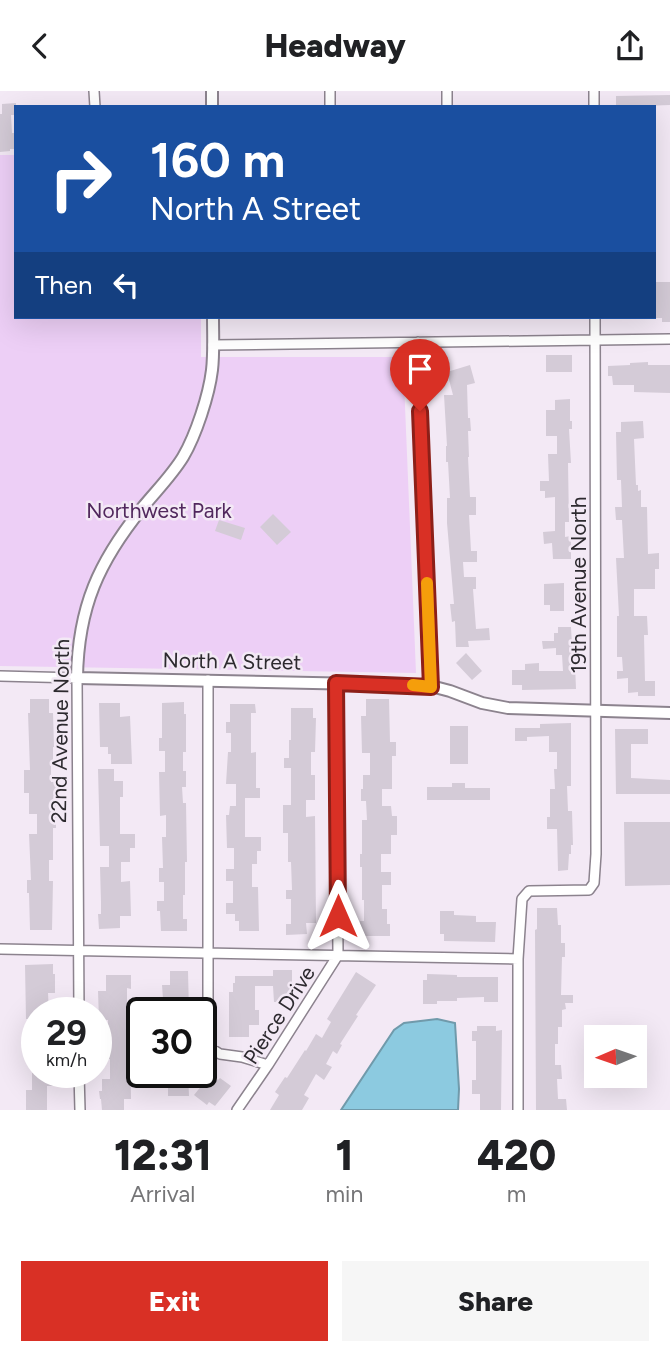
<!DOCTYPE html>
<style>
:root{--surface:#fff;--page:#f6f6f6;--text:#202124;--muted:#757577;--accent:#d93025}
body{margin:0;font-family:Figtree,sans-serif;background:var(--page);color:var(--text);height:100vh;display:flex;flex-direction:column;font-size:26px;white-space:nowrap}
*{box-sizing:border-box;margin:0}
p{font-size:23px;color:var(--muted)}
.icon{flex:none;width:38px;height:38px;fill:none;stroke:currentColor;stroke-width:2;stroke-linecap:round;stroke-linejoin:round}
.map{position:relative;height:1019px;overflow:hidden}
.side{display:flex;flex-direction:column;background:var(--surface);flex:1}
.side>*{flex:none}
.top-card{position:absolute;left:14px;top:14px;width:642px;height:214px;border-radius:0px;box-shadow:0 7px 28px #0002;background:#1a4fa0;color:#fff;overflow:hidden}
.needle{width:46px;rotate:268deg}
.buttons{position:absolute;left:584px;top:934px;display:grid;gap:14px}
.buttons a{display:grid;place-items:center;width:63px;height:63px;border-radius:0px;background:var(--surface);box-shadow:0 7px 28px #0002;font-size:35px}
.speed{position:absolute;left:21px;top:906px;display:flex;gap:14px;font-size:35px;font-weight:700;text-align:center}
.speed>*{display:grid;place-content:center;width:91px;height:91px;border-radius:50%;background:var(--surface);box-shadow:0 7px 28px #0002;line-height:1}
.speed small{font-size:18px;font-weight:400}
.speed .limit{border:4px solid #111;border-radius:10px;background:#fff;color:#111}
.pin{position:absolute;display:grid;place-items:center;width:60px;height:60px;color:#fff;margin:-72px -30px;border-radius:50% 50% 50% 0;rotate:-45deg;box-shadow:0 0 7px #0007}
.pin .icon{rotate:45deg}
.me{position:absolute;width:77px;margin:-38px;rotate:0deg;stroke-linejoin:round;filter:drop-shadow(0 0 5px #0008)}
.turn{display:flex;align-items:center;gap:24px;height:147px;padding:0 21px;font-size:32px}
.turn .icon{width:91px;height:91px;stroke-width:2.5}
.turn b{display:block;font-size:49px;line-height:60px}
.then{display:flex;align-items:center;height:66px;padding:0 21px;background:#0003;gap:14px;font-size:26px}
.eta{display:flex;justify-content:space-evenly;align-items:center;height:119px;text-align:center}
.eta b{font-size:42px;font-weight:800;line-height:49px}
.action{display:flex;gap:14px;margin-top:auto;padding:14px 21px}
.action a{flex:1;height:80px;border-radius:0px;background:var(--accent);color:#fff;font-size:28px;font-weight:800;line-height:80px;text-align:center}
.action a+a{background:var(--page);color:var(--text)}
header{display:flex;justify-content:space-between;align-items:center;height:91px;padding:0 21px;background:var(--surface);font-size:32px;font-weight:800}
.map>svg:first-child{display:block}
.green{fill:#edcff6}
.water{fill:#8ccae0;stroke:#709aab;stroke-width:2}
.building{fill:#d4cbd7}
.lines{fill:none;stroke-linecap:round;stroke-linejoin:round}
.minor-casing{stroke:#8c838e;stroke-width:12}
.tertiary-casing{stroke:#8c838e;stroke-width:14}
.minor{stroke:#fff;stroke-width:9}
.tertiary{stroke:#fff;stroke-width:10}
.route-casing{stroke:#8d1f18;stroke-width:18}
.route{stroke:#d93025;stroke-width:12}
.slow{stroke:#f59e0b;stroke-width:12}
.labels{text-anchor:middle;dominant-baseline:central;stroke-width:5;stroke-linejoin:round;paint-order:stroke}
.park-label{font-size:21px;fill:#51285d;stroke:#f3e9f5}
.street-label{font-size:21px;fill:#2d2a2f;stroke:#f3e9f5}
</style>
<header><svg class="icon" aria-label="back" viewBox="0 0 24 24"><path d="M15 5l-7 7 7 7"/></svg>Headway<svg class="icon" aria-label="share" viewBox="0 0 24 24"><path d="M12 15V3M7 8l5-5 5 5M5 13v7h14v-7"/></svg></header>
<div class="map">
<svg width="670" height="1019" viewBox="0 0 670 1019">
<rect width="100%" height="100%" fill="#f3e9f5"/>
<!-- green -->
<path class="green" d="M 0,64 L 16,64 L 16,226 L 201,226 L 201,266 L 403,266 L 416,582 L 0,575 Z"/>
<!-- water -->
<path class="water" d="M 437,928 L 455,932 L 459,998 L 458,1019 L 341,1019 L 394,939 L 404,932 Z"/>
<!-- building -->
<path class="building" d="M 670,4 L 670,14 L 616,16 L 616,5 Z
M 16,12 L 16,24 L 11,24 L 12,42 L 16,42 L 16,58 L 10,58 L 10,60 L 0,61 L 0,23 L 2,23 L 2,13 Z
M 654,191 L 670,191 L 670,231 L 662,231 L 662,227 L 654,227 Z
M 546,264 L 572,264 L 572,281 L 546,281 Z
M 648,271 L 648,274 L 670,274 L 670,302 L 634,301 L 634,294 L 613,294 L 612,285 L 608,285 L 608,275 L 630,274 L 630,272 Z
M 470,274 L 475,292 L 467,294 L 468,327 L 470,327 L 471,340 L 468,340 L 469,366 L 468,366 L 470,406 L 476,406 L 476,424 L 469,424 L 471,460 L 477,460 L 477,471 L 463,471 L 464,486 L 476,486 L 476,498 L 473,498 L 476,538 L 489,537 L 490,549 L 468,550 L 469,556 L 456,556 L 455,530 L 452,531 L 450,513 L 454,513 L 447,432 L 447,407 L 450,407 L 448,371 L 446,371 L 446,355 L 447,355 L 444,304 L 453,304 L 447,281 Z
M 570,308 L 570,330 L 572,330 L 572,338 L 569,338 L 571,372 L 568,372 L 569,431 L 565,431 L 565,446 L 571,445 L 571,468 L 553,468 L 552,452 L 544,453 L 543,441 L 555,440 L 555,406 L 545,407 L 545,400 L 540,400 L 540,390 L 549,390 L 548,363 L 557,363 L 557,345 L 546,345 L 546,319 L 555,319 L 555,309 Z
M 643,330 L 644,347 L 634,348 L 636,394 L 638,394 L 638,400 L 641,399 L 641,416 L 647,416 L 648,463 L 659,462 L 659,478 L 655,478 L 655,498 L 634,498 L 634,525 L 647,525 L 648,544 L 644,544 L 645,590 L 655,590 L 655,605 L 638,605 L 638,601 L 628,602 L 628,587 L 617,588 L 617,580 L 623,580 L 622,566 L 617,566 L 617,525 L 619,525 L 616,467 L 624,467 L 622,429 L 616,429 L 615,416 L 622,416 L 621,389 L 617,389 L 616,341 L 621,341 L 621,331 Z
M 273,423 L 291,441 L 277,454 L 260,436 Z
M 219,429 L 245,437 L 241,449 L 215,440 Z
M 564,492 L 564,520 L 550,520 L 550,514 L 544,514 L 544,493 Z
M 558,536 L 571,536 L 573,573 L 575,573 L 576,598 L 522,599 L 522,594 L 512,594 L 512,579 L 525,579 L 525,573 L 539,572 L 539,580 L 563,580 L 562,564 L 556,564 L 556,557 L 543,558 L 542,550 L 554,550 L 554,542 L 558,542 Z
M 466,562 L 482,580 L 472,589 L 456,572 Z
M 30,608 L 49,608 L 49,622 L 53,622 L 54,656 L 53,656 L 53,670 L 51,670 L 51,691 L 56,691 L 56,737 L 53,737 L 53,769 L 49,769 L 49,790 L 53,790 L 52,839 L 30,839 L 29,802 L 27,802 L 27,789 L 31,789 L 29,743 L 37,743 L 37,723 L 29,723 L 29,702 L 24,702 L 24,679 L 30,679 L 28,622 L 30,622 Z
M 366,608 L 389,608 L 390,651 L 396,651 L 396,665 L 392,665 L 392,698 L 382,698 L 382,715 L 391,715 L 392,725 L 397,725 L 397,744 L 391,744 L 391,763 L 381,763 L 381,781 L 391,781 L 391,794 L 382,794 L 382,818 L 387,818 L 387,833 L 390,833 L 390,845 L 360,845 L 360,830 L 364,830 L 364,809 L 362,809 L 362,776 L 360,776 L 360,763 L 362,763 L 362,729 L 367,729 L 366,710 L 361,710 L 361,698 L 363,698 L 363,684 L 370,684 L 370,662 L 362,662 L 361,625 L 366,625 Z
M 184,611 L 184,623 L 186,623 L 186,661 L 183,661 L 183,680 L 186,680 L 186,696 L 182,696 L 183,712 L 186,712 L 187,771 L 185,771 L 185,804 L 183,804 L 183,828 L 187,828 L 187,840 L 161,840 L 160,820 L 157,820 L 157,810 L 164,810 L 164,791 L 159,791 L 159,777 L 163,777 L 162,746 L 166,746 L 166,724 L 160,725 L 159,681 L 165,681 L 165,660 L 159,660 L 159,647 L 162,647 L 162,612 Z
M 99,612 L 120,612 L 120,626 L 130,625 L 132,673 L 111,673 L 111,663 L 108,663 L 108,656 L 100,656 Z
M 230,613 L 255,613 L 256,622 L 251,622 L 251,662 L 256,661 L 256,697 L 260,697 L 260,707 L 245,707 L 245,746 L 261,746 L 261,760 L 257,760 L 257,773 L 252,773 L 252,796 L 258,796 L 259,840 L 239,840 L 239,830 L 235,830 L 235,823 L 226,823 L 226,812 L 233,812 L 233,790 L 226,790 L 226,778 L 234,778 L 234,757 L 227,757 L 226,724 L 229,724 L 230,715 L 236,715 L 236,693 L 226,693 L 228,661 L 231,661 L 231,642 L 226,642 L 226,631 L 230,631 Z
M 291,617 L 313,617 L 313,627 L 316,627 L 315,661 L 311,661 L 311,684 L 315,684 L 315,709 L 306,709 L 306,726 L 315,725 L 316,832 L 306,832 L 307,843 L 286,844 L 286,833 L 291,833 L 291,808 L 286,808 L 286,799 L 292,799 L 291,771 L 288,771 L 288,742 L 283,742 L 283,714 L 291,714 L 291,677 L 284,677 L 284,667 L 289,667 L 289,649 L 291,649 Z
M 571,632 L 571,695 L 567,695 L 568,720 L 572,720 L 573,754 L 571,754 L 571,763 L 569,763 L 568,779 L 558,780 L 557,738 L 547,738 L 547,726 L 550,726 L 550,698 L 555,698 L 554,678 L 557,678 L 557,661 L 549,661 L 549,645 L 527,646 L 527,650 L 515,650 L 515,637 L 540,637 L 540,633 Z
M 450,635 L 468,635 L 468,673 L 450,673 Z
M 615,638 L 648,638 L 648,653 L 631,653 L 631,687 L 670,689 L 670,703 L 616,703 Z
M 98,678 L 114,678 L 114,690 L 123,690 L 123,706 L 120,706 L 120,743 L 135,743 L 135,757 L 130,757 L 130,771 L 121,771 L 121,791 L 130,790 L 131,825 L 120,825 L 120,837 L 99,838 L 98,823 L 101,823 L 101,811 L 100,776 L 109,776 L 109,755 L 100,755 Z
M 452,692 L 465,692 L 465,697 L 490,697 L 490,709 L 427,709 L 427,696 L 452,696 Z
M 624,731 L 670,731 L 670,794 L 625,795 Z
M 537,817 L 557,817 L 558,834 L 561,834 L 561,852 L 565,852 L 565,866 L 562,866 L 561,904 L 573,904 L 573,912 L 565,912 L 566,918 L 562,919 L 562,936 L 558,936 L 558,953 L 555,953 L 555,974 L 561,974 L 562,988 L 557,988 L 558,1008 L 566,1008 L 567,1019 L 536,1019 L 535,839 L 537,838 Z
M 440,820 L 454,820 L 454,824 L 476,825 L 476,831 L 496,831 L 495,851 L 444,850 L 444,843 L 440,843 Z
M 53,873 L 53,883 L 55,883 L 55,902 L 48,902 L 49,922 L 37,922 L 37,928 L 26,928 L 25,874 Z
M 273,879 L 292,879 L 292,905 L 284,905 L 284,911 L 274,911 L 273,895 L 255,895 L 255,919 L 259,919 L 259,934 L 249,934 L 249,946 L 229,946 L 229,901 L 233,901 L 233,892 L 235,892 L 235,885 L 273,885 Z
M 170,880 L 188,880 L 189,922 L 164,922 L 162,894 L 170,894 Z
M 356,881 L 376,894 L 356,924 L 358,925 L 340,953 L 342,954 L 337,963 L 333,960 L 326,973 L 332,976 L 324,989 L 316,983 L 304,1004 L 309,1007 L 302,1019 L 270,1019 L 279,1004 L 275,1001 L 285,986 L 287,987 L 305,959 L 306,960 L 316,943 L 322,947 L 331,931 L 327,928 Z
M 427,883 L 457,884 L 457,886 L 498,886 L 498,911 L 484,911 L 484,906 L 457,907 L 457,910 L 437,910 L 437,913 L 423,913 L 423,889 L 427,889 Z
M 106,884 L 131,884 L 131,898 L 127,897 L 127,918 L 128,918 L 129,950 L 130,950 L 131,1008 L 124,1008 L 124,1019 L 102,1019 L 101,1008 L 100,1008 L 99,1000 L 102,1000 L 102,988 L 110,988 L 110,968 L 107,968 L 107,961 L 98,961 L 98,950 L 108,950 L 108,929 L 99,929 L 98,900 L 106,900 Z
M 477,935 L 496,935 L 496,940 L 502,939 L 501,1019 L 480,1019 L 480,1003 L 472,1003 L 472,989 L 476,989 L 476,950 L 472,950 L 472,940 L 477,940 Z
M 32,982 L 56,982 L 56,995 L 47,995 L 47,1019 L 26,1019 L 26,999 L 32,999 Z
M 158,982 L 188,982 L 189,1005 L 168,1005 L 168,992 L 158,992 Z
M 211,983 L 218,989 L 220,987 L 231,995 L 215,1015 L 209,1011 L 207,1014 L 194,1004 Z"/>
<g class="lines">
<defs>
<path id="minor" d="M 94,0 L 95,16
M 330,0 L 330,16
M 447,0 L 447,16
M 594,0 L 594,16
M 418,251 L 431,595
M 213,254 L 670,248
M 0,585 L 77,587 L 79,922
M 208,589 L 208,949 L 212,958 L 220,963 L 242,966 L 268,974
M 0,858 L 518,868
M 79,982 L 80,1019
M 237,1019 L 268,974 L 338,864 L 336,592
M 518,1019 L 518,868 L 522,808 L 529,800 L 589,799 L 594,792 L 596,763 L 595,226"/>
<path id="tertiary" d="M 212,0 L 212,16
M 213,226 C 213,244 214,262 212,279 C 209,304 196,344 183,366 C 172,384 157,399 143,416 C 99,470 78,516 77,587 L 407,594 L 431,595 L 450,600 L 482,612 L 508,617 L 670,622"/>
</defs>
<!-- minor casing -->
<use href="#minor" class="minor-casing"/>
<!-- tertiary casing -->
<use href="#tertiary" class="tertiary-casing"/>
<!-- minor -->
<use href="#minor" class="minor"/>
<!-- tertiary -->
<use href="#tertiary" class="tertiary"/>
</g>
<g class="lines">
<defs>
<path id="route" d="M 338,825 L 336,592 L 431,596 L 420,320"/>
</defs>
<!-- route casing -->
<use href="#route" class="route-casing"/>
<!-- route -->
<use href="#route" class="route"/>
<!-- slow -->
<path class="slow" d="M 413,594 L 431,596 L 427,492"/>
</g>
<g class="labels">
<!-- park labels -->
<g class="park-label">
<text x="159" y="419">Northwest Park</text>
</g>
<!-- street labels -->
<g class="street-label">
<text transform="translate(578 494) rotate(-90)">19th Avenue North</text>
<text transform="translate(232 570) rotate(1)">North A Street</text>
<text transform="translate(60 640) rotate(-89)">22nd Avenue North</text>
<text transform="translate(279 924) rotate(-57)">Pierce Drive</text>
</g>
</g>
</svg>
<div class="buttons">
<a><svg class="needle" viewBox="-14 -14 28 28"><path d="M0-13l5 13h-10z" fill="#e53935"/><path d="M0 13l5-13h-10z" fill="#757577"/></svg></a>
</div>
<div class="speed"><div>29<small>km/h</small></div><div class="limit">30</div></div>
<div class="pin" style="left:420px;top:320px;background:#d93025"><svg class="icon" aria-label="arrive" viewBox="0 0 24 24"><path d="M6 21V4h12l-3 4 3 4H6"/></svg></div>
<svg class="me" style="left:338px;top:825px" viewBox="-20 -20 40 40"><path d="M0-17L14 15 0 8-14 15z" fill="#d93025" stroke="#fff" stroke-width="4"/></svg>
<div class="top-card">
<div class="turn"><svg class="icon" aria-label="right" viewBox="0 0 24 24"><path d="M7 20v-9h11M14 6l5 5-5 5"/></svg><div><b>160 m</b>North A Street</div></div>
<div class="then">Then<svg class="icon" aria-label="left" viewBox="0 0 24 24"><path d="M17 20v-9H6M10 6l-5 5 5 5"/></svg></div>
</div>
</div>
<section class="side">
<div class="eta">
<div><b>12:31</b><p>Arrival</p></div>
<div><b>1</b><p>min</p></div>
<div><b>420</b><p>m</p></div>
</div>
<div class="action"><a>Exit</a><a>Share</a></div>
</section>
